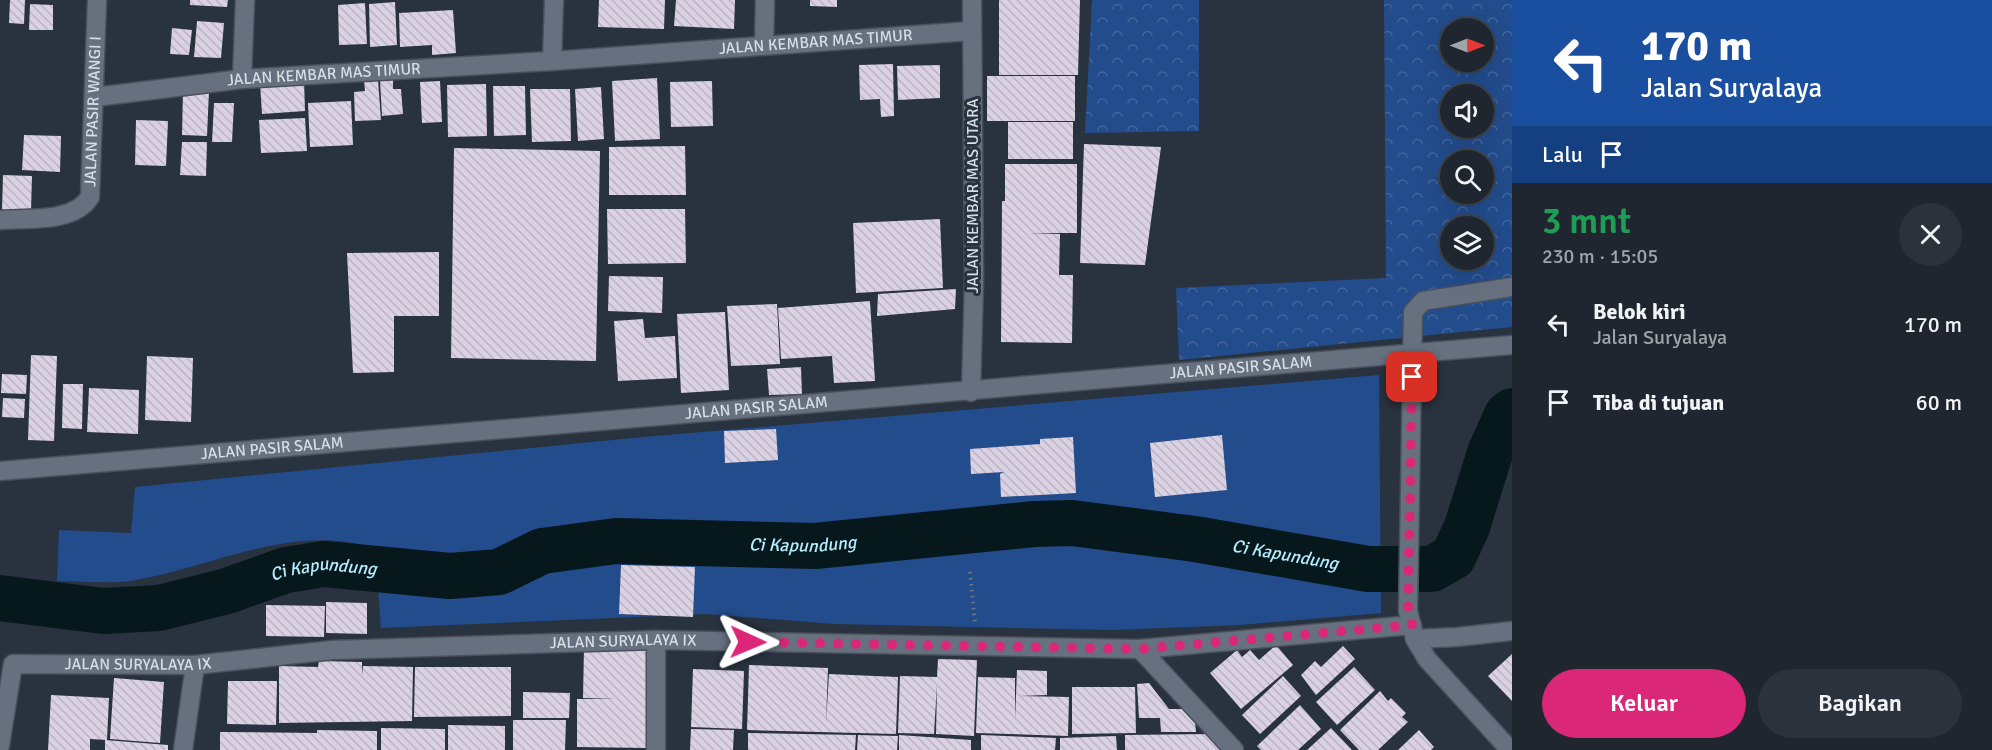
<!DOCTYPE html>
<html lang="id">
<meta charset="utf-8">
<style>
:root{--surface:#1f262f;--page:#2c323b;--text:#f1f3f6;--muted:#a1a5aa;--line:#3c434b;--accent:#db2777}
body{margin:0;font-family:Signika,sans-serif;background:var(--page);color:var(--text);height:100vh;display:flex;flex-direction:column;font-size:22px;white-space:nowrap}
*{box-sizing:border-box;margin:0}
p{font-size:20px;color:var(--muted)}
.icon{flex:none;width:33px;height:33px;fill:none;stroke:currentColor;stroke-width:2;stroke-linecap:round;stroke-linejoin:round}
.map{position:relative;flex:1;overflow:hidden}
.side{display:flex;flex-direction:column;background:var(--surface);width:480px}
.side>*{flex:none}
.guide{background:#1a4fa0;color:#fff;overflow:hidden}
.needle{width:39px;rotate:90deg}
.controls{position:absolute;left:1440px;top:18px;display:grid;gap:12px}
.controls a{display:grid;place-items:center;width:54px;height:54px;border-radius:50%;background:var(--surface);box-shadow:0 6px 24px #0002,0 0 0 2px var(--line);font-size:30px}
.pin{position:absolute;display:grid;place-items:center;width:51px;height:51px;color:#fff;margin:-26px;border-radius:12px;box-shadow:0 3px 9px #0006}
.me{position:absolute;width:66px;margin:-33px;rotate:91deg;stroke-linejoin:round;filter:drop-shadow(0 0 4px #0008)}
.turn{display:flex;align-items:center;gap:21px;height:126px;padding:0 30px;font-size:27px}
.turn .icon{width:78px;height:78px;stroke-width:2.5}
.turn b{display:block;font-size:42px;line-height:51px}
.then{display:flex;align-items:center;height:57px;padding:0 30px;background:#0003;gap:12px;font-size:22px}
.round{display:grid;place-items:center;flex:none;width:63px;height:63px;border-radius:32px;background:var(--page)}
.headline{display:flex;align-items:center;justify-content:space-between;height:102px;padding:0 30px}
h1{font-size:36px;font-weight:600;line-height:45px;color:#1e9e55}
.button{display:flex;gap:12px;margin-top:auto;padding:12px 30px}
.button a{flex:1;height:69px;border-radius:36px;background:var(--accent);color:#fff;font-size:24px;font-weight:600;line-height:69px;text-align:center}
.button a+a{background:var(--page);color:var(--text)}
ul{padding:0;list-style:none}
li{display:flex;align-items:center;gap:18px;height:78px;padding:0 30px}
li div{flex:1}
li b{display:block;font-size:22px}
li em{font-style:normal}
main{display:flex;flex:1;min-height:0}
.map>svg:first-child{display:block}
.green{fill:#234c8c}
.forest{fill:url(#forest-crowns);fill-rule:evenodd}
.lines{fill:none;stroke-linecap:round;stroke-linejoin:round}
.river{stroke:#07181d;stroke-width:46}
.building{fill:url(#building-back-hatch)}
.minor-casing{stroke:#49505b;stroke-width:21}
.path{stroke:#6d7580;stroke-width:4;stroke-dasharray:1.5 4.5;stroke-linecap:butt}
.minor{stroke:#66707f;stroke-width:18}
.route{stroke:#db2777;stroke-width:10;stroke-dasharray:0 18}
.labels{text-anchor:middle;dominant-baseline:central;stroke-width:6;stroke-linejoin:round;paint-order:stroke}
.street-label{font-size:16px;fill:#d7dde5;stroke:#29323f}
.water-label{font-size:18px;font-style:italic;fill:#b4ecfd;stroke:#29323f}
</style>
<main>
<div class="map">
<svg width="1512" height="750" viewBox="0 0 1512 750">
<defs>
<pattern id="forest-crowns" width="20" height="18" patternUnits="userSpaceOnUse" patternTransform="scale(1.5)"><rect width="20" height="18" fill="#234c8c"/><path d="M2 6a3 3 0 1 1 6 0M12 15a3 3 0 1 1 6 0" fill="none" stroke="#42659c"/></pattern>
<pattern id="building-back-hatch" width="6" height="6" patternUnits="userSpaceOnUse" patternTransform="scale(1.5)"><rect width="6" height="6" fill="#dad1e3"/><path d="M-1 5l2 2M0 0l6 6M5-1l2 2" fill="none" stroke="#bbb4c3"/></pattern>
</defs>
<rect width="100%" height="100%" fill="#29323f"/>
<!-- green -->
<path class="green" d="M 1379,375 L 1381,613 L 1240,625 L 1113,630 L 835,624 L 706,614 L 381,628 L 375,548 C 289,522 214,568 130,581 C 107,584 81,581 57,581 L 59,530 L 131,533 L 135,487 L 643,437 Z"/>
<!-- forest -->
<path class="forest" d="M 1092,0 L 1199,0 L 1199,131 L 1085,133 Z
M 1384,0 L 1512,0 L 1512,327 L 1179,360 L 1176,288 L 1386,278 ZM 1450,28 L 1484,28 L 1484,62 L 1450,62 ZM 1450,94 L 1484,94 L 1484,128 L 1450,128 ZM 1450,160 L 1484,160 L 1484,194 L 1450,194 ZM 1450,226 L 1484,226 L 1484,260 L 1450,260 Z"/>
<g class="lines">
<!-- river -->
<path class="river" id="s1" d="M 0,598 L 103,611 L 159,608 L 227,591 L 286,570 L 324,564 L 450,576 L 499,572 L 542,551 L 616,541 L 815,546 L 1034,524 L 1072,523 L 1195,539 L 1368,569 L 1432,569 L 1453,557 L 1467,527 L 1490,453 L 1507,415 L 1512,411"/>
</g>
<!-- building -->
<path class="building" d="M 10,0 L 25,0 L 24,24 L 9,23 Z
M 190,0 L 228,0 L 227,7 L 190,5 Z
M 599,0 L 665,0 L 664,29 L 598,27 Z
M 676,0 L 735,0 L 734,29 L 674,26 Z
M 810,0 L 837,0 L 837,7 L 810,6 Z
M 999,0 L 1080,0 L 1078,75 L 999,75 Z
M 395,2 L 397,45 L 370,47 L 369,4 Z
M 365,3 L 367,44 L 339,45 L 338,5 Z
M 30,4 L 53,5 L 53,30 L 29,30 Z
M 453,10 L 456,53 L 432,55 L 432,45 L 400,47 L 399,13 Z
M 197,21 L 224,23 L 221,58 L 194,57 Z
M 172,28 L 192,30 L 189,55 L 170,54 Z
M 893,64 L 894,116 L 881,117 L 880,99 L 860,100 L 859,65 Z
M 940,65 L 940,98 L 898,100 L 897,66 Z
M 987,76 L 1075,76 L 1075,121 L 987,121 Z
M 657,78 L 660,139 L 615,141 L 612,81 Z
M 393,79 L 393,89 L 401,89 L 403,114 L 382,116 L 380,80 Z
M 304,80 L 305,111 L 262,114 L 260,83 Z
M 378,80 L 381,120 L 355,121 L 354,92 L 365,91 L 364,81 Z
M 440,81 L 442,122 L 422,123 L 420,82 Z
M 712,81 L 713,126 L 671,127 L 670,82 Z
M 486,84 L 487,136 L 448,137 L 447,85 Z
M 493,86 L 525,86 L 526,135 L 494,136 Z
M 601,87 L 604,139 L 578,141 L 575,89 Z
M 530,89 L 570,89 L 571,141 L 532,142 Z
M 183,90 L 209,91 L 207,136 L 182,135 Z
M 351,101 L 353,145 L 310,147 L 308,103 Z
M 214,103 L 234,103 L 232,142 L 212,142 Z
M 305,118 L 307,151 L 261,153 L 259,120 Z
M 136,120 L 168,121 L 166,166 L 135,165 Z
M 1008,122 L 1073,122 L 1073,159 L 1008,159 Z
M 24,135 L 61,136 L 60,172 L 22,170 Z
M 182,142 L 207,142 L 206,176 L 180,175 Z
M 1084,144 L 1161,147 L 1145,265 L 1080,263 Z
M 685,146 L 686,195 L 609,195 L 609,147 Z
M 454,148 L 600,151 L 596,361 L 451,358 Z
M 1005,164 L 1077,164 L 1077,233 L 1029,233 L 1060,234 L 1059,275 L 1073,275 L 1072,343 L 1001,342 L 1002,201 L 1005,201 Z
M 3,175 L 32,176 L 31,211 L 2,210 Z
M 607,209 L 685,209 L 686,263 L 608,264 Z
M 940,219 L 943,288 L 856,293 L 853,223 Z
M 439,252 L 439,316 L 394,316 L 394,372 L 353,373 L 347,253 Z
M 609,276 L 663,277 L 662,313 L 608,311 Z
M 956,289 L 955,309 L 877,316 L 878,294 Z
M 870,301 L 875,381 L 834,383 L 832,356 L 781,359 L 778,308 Z
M 777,304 L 780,364 L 731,366 L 727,306 Z
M 725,312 L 729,390 L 681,393 L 677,314 Z
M 643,319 L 645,338 L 675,336 L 677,378 L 618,381 L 614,321 Z
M 31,355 L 57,356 L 54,441 L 28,440 Z
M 147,356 L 193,358 L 191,422 L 145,420 Z
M 801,367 L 802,394 L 769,395 L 767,369 Z
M 2,374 L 27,375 L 26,394 L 1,393 Z
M 63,384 L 83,384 L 82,429 L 62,428 Z
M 89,388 L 139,390 L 138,434 L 87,432 Z
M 3,398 L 25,399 L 24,418 L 2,417 Z
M 776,429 L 778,460 L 725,463 L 724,431 Z
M 1222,435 L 1227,490 L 1155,497 L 1150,443 Z
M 1073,437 L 1076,493 L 1001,497 L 1000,474 L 1004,472 L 971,474 L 970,449 L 1040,444 L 1040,439 Z
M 621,565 L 695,567 L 693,617 L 619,614 Z
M 326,602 L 367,603 L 367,634 L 326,633 Z
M 266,605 L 325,606 L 324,637 L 266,636 Z
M 1276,645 L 1293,665 L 1241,709 L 1210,673 L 1237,650 L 1242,657 L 1250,650 L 1259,660 Z
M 1343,646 L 1355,659 L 1316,695 L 1301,675 L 1315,661 L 1321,667 Z
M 584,647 L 650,648 L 647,748 L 577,747 L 577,699 L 616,699 L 583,698 Z
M 1512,654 L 1512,701 L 1488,676 Z
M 938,659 L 977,660 L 974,736 L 936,734 L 937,685 L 934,734 L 898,733 L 900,676 L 937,677 Z
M 319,661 L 362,662 L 362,675 L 363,666 L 413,667 L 412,721 L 279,723 L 279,666 L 318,667 Z
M 749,665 L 828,668 L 826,724 L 829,674 L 898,677 L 896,734 L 747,730 Z
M 415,667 L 511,667 L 511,716 L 414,717 Z
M 1354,667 L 1375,690 L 1337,725 L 1316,702 Z
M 693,669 L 744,671 L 742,729 L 691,727 Z
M 1017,670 L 1047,671 L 1047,695 L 1019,696 L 1069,697 L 1068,736 L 976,733 L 978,677 L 1015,678 L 1015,719 Z
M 1283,676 L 1301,696 L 1260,734 L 1242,715 Z
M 114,678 L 164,682 L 160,743 L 110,739 Z
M 228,681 L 277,681 L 276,725 L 227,724 Z
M 1149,683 L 1169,709 L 1194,709 L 1196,732 L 1161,732 L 1160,718 L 1139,718 L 1137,684 Z
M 1072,687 L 1135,687 L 1136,733 L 1072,734 Z
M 1380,691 L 1388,701 L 1391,698 L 1406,713 L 1402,717 L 1408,722 L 1378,750 L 1359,750 L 1340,730 Z
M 523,692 L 570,693 L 569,718 L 523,718 Z
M 51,695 L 109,698 L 107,740 L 90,739 L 90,750 L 48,750 Z
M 1300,705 L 1321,729 L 1298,750 L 1261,750 L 1257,746 Z
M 513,720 L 566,720 L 565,750 L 513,750 Z
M 448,725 L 505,726 L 505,750 L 448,750 Z
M 381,728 L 445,729 L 445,750 L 381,750 Z
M 1331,728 L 1352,750 L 1307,750 Z
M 691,729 L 734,730 L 733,750 L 690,750 Z
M 317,730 L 377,731 L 377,750 L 220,750 L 220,732 L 317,733 Z
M 1419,730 L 1434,747 L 1431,750 L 1398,750 Z
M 748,733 L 856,735 L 855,750 L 748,750 Z
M 1213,734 L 1224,750 L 1125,750 L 1125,735 Z
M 858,735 L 898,736 L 897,750 L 857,750 Z
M 899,735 L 971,740 L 971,750 L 899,750 Z
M 981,735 L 1056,738 L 1055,750 L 981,750 Z
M 1116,736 L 1117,750 L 1060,750 L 1060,738 Z
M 105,740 L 168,745 L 168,750 L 105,750 Z"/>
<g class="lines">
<defs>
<g id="minor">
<path d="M 764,45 L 765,0"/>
<path d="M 552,61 L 554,0"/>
<path d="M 242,79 L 245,0"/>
<path id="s2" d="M 95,97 L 242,79 L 552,61 L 971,31"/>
<path id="s3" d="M 0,220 C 28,218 74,223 90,197 L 97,0"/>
<path d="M 971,392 L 974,280 L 972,0"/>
<path id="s4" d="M 0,471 L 1512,345"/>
<path d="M 1415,639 L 1457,637 L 1512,631"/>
<path d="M 656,640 L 656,750"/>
<path d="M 1140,649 L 1234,750"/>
<path id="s5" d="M 0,745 L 13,664 L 195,665 L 333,650 L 656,640 L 1140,649 L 1412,625"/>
<path d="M 183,750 L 195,665"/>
<path d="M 1510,750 L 1427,659 L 1415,639 L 1408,611 L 1413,312 L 1423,301 L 1512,287"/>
</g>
</defs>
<!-- minor casing -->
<use href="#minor" class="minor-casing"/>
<!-- path -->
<path class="path" d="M 970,572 L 975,624"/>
<!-- minor -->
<use href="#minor" class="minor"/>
</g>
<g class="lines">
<!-- route -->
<path class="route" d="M 748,642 L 1140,649 L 1412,625 L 1408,610 L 1412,377"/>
</g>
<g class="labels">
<!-- street labels -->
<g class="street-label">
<text stroke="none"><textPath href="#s2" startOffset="723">JALAN KEMBAR MAS TIMUR</textPath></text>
<text stroke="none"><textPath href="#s2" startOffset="230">JALAN KEMBAR MAS TIMUR</textPath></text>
<text stroke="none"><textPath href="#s3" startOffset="182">JALAN PASIR WANGI I</textPath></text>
<text transform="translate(973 196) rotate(-90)">JALAN KEMBAR MAS UTARA</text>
<text stroke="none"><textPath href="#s4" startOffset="1245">JALAN PASIR SALAM</textPath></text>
<text stroke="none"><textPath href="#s4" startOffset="759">JALAN PASIR SALAM</textPath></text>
<text stroke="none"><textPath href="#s4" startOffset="273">JALAN PASIR SALAM</textPath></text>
<text stroke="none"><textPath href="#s5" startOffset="693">JALAN SURYALAYA IX</textPath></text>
<text stroke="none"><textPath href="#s5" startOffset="207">JALAN SURYALAYA IX</textPath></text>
</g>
<!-- water labels -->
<g class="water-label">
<text stroke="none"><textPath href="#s1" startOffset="816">Ci Kapundung</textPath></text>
<text stroke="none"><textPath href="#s1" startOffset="1302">Ci Kapundung</textPath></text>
<text stroke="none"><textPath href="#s1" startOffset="330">Ci Kapundung</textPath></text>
</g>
</g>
</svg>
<div class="controls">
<a><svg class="needle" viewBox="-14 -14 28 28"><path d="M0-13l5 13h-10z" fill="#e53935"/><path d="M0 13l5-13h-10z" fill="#a1a5aa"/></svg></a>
<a><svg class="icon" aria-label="sound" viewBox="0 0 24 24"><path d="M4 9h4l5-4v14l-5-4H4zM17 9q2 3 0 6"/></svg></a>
<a><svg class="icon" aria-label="search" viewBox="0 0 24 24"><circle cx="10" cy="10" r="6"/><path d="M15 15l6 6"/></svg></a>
<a><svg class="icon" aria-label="layers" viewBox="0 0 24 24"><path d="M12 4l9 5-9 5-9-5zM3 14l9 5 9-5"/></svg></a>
</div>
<div class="pin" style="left:1412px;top:377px;background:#d93025"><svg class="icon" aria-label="arrive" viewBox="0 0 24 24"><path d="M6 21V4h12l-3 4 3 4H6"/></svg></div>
<svg class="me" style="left:748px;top:642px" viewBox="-20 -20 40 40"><path d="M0-17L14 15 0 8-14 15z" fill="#db2777" stroke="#fff" stroke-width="4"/></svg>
</div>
<section class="side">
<div class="guide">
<div class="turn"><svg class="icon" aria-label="left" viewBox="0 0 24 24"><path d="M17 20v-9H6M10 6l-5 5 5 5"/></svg><div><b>170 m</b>Jalan Suryalaya</div></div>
<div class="then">Lalu<svg class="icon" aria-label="arrive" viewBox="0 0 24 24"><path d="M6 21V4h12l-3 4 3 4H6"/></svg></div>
</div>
<div class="headline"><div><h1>3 mnt</h1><p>230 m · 15:05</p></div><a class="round"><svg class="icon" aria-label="close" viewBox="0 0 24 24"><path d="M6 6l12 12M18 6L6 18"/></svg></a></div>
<ul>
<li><svg class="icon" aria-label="left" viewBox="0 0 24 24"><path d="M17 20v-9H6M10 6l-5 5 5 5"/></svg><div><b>Belok kiri</b><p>Jalan Suryalaya</p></div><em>170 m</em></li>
<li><svg class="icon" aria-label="arrive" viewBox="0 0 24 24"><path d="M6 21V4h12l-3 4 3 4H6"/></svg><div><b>Tiba di tujuan</b></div><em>60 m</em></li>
</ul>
<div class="button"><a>Keluar</a><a>Bagikan</a></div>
</section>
</main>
